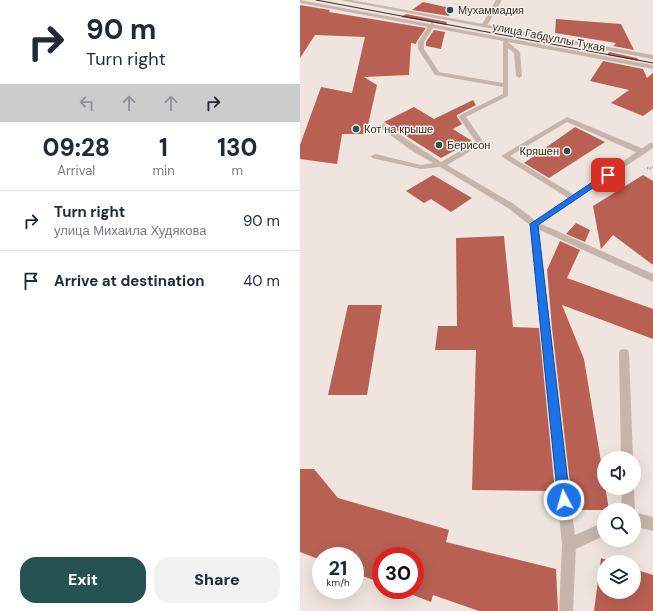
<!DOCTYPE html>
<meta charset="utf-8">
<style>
:root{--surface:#fff;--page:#f2f2f3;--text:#1f2937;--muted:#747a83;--line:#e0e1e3;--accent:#235250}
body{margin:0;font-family:"DM Sans",sans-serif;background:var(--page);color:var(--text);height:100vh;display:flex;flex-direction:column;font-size:15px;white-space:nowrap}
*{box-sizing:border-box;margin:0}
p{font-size:13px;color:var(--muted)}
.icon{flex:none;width:22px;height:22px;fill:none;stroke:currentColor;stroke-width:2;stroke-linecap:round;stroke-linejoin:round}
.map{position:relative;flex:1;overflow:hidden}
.sheet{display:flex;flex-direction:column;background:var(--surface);width:300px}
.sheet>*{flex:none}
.hud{background:#fff;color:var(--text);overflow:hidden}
.buttons{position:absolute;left:297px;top:451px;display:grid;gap:8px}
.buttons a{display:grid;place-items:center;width:44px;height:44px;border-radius:50%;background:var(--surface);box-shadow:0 4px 16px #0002;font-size:20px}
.speed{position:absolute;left:12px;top:547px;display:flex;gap:8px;font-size:20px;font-weight:700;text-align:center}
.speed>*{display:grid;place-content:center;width:52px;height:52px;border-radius:50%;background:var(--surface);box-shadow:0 4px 16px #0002;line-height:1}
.speed small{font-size:10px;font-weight:400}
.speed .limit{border:6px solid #d22;background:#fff;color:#111}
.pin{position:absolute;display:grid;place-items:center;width:34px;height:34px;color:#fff;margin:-17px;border-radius:8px;box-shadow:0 2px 6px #0006}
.me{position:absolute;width:44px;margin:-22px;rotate:354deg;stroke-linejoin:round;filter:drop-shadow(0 0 3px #0008)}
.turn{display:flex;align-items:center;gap:14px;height:84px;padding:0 20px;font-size:18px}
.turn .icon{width:52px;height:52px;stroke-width:2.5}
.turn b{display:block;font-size:28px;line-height:34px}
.lanes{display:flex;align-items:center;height:38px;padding:0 20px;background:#0003;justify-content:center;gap:20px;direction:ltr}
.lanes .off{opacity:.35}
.eta{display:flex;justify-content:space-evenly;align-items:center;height:68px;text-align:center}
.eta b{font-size:24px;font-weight:800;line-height:28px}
.primary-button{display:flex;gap:8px;margin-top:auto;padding:8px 20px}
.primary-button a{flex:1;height:46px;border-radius:16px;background:var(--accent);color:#fff;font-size:16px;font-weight:800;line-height:46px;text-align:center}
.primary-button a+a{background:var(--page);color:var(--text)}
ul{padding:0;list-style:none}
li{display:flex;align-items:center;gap:12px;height:60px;padding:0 20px;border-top:1px solid var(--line)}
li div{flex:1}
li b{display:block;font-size:15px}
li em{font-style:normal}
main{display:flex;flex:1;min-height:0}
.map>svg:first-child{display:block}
.building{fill:#b86153}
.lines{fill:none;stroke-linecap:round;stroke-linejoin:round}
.path{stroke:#b29f95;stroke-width:2;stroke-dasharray:1.5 1.5;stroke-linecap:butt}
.service{fill:#c6b5ab;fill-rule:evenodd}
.minor{fill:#c6b5ab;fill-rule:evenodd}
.tram{stroke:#352c29;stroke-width:1}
.route{fill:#1a73e8;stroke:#114b97}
.poi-dot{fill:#235250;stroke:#f8f0ea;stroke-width:1.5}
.labels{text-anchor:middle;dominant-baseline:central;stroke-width:3;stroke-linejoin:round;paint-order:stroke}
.far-poi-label{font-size:11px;fill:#352c29;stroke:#f8f0ea;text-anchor:start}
.far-street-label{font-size:11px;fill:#352c29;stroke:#f8f0ea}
</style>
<main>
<section class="sheet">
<div class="hud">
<div class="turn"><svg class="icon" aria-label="right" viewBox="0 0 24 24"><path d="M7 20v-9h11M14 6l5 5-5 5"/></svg><div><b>90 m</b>Turn right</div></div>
<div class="lanes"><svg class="icon off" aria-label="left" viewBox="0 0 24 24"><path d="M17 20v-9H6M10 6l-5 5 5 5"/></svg><svg class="icon off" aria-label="ahead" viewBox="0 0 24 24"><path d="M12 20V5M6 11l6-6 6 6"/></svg><svg class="icon off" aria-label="ahead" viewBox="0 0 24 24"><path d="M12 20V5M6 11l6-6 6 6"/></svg><svg class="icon" aria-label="right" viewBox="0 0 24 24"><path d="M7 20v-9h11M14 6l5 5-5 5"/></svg></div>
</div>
<div class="eta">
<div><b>09:28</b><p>Arrival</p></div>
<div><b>1</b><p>min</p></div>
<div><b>130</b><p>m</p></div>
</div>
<ul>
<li><svg class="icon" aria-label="right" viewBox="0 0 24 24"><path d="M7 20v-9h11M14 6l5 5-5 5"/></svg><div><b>Turn right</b><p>улица Михаила Худякова</p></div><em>90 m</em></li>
<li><svg class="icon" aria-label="arrive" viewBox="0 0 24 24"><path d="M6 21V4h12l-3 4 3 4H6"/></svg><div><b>Arrive at destination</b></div><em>40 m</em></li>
</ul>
<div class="primary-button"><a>Exit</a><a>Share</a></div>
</section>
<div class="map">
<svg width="353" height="611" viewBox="0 0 353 611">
<rect width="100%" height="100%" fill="#efe5de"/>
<!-- building -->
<path class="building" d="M 123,2 L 150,8 L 149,16 L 112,10 Z
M 0,5 L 30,10 L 29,12 L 126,28 L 117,41 L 116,44 L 111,43 L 109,75 L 64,77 L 77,85 L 66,134 L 42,134 L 37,164 L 0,159 L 0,145 L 21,87 L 52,93 L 65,37 L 15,35 L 0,58 Z
M 106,14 L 147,22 L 146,25 L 101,17 Z
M 256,19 L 321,24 L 334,50 L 313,46 L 316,43 L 255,33 Z
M 134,30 L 145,32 L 141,49 L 126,46 L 126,42 Z
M 309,52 L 337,58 L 339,61 L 307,55 Z
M 303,61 L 343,69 L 347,78 L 353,73 L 353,109 L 343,116 L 311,103 L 329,90 L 290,81 Z
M 173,100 L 176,105 L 157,115 L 157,117 L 162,124 L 153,129 L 172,141 L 141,158 L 84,122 L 114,107 L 134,119 Z
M 275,127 L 305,142 L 249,178 L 224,163 Z
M 133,175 L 172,198 L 151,212 L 131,199 L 124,203 L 106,191 Z
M 343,175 L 353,181 L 353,265 L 313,235 L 301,249 L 293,206 Z
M 276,223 L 290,230 L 285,242 L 266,234 Z
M 204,236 L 213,327 L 239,328 L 255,491 L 172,490 L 176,350 L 135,350 L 138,326 L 157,326 L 156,238 Z
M 260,241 L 280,250 L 267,278 L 353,309 L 353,339 L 262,305 L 284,359 L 309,510 L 281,510 L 279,492 L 271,492 L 252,328 L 247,270 Z
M 48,305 L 82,305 L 67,395 L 28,395 Z
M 0,469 L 14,469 L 38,498 L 149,530 L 146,542 L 256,569 L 258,611 L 179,611 L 133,595 L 131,602 L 100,590 L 115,590 L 115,556 L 81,556 L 81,583 L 55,573 L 55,556 L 21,556 L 21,560 L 0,552 Z
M 301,558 L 313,562 L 304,562 L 304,592 L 334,592 L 334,569 L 353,575 L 353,611 L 294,611 Z"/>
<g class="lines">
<!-- path -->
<path class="path" d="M 347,168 L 349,169 L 353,167"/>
<!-- service -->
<path class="service" d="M 196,0 L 202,0 L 186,27 L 182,27 L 181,26 Z
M 132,23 L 135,25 L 124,42 L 124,49 L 139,72 L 203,83 L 203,38 L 207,38 L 208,42 L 220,52 L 222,76 L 219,78 L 216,76 L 214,53 L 208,48 L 208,96 L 166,117 L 184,143 L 147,165 L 214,204 L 237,222 L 353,274 L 353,282 L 231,226 L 208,208 L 140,167 L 121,169 L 72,158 L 71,156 L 75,154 L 121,165 L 133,163 L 112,151 L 81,128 L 80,126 L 84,124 L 141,162 L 176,142 L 158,116 L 160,115 L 203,94 L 203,87 L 135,75 L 118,49 L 118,42 L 130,24 Z
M 267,117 L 346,150 L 347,152 L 343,154 L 340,154 L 267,122 L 210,156 L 276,196 L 277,198 L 273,201 L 201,156 Z
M 324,349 L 328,350 L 329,353 L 333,458 L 321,458 L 319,353 L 320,350 Z
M 334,487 L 335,510 L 334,511 L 334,510 L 321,510 L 322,488 Z
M 334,512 L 353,517 L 353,531 L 334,526 Z
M 304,522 L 304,536 L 269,552 L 264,550 L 262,545 L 264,540 Z"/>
<!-- minor -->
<path class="minor" d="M 0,0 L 353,65 L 353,69 L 0,3 Z
M 40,0 L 51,0 L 353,55 L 353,59 Z
M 350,143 L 353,143 L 353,148 L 238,225 L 276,545 L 273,611 L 259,611 L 262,545 L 230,224 Z"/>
<!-- tram -->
<path class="tram" d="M 16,0 L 353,63"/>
</g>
<!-- route -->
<path class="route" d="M 306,173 L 308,173 L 312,175 L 238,225 L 270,500 L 268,504 L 264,506 L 260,504 L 258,500 L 230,224 Z"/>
<!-- markers -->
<g class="poi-dot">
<circle cx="150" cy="10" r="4"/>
<circle cx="56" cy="129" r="4"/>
<circle cx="139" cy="145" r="4"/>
<circle cx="267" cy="151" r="4"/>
</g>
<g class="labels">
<!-- far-poi labels -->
<g class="far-poi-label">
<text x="158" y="10">Мухаммадия</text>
<text x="64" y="129">Кот на крыше</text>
<text x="147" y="145">Берисон</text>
<text x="259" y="151" text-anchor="end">Кряшен</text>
</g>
<!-- far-street labels -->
<g class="far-street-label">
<text transform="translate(249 37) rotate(11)">улица Габдуллы Тукая</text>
</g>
</g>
</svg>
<div class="buttons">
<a><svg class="icon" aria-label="sound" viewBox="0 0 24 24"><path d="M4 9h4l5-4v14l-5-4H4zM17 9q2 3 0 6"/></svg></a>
<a><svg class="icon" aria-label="search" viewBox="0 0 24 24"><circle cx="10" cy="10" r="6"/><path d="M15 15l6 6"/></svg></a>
<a><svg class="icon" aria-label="layers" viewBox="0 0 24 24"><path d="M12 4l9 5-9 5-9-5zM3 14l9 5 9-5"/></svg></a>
</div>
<div class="speed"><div>21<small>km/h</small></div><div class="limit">30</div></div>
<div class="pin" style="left:308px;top:175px;background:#d93025"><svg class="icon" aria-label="arrive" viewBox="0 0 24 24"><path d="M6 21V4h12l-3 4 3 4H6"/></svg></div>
<svg class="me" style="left:264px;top:500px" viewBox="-20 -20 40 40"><circle r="17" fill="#1a73e8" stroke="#fff" stroke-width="3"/><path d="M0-11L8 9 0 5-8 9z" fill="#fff"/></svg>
</div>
</main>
